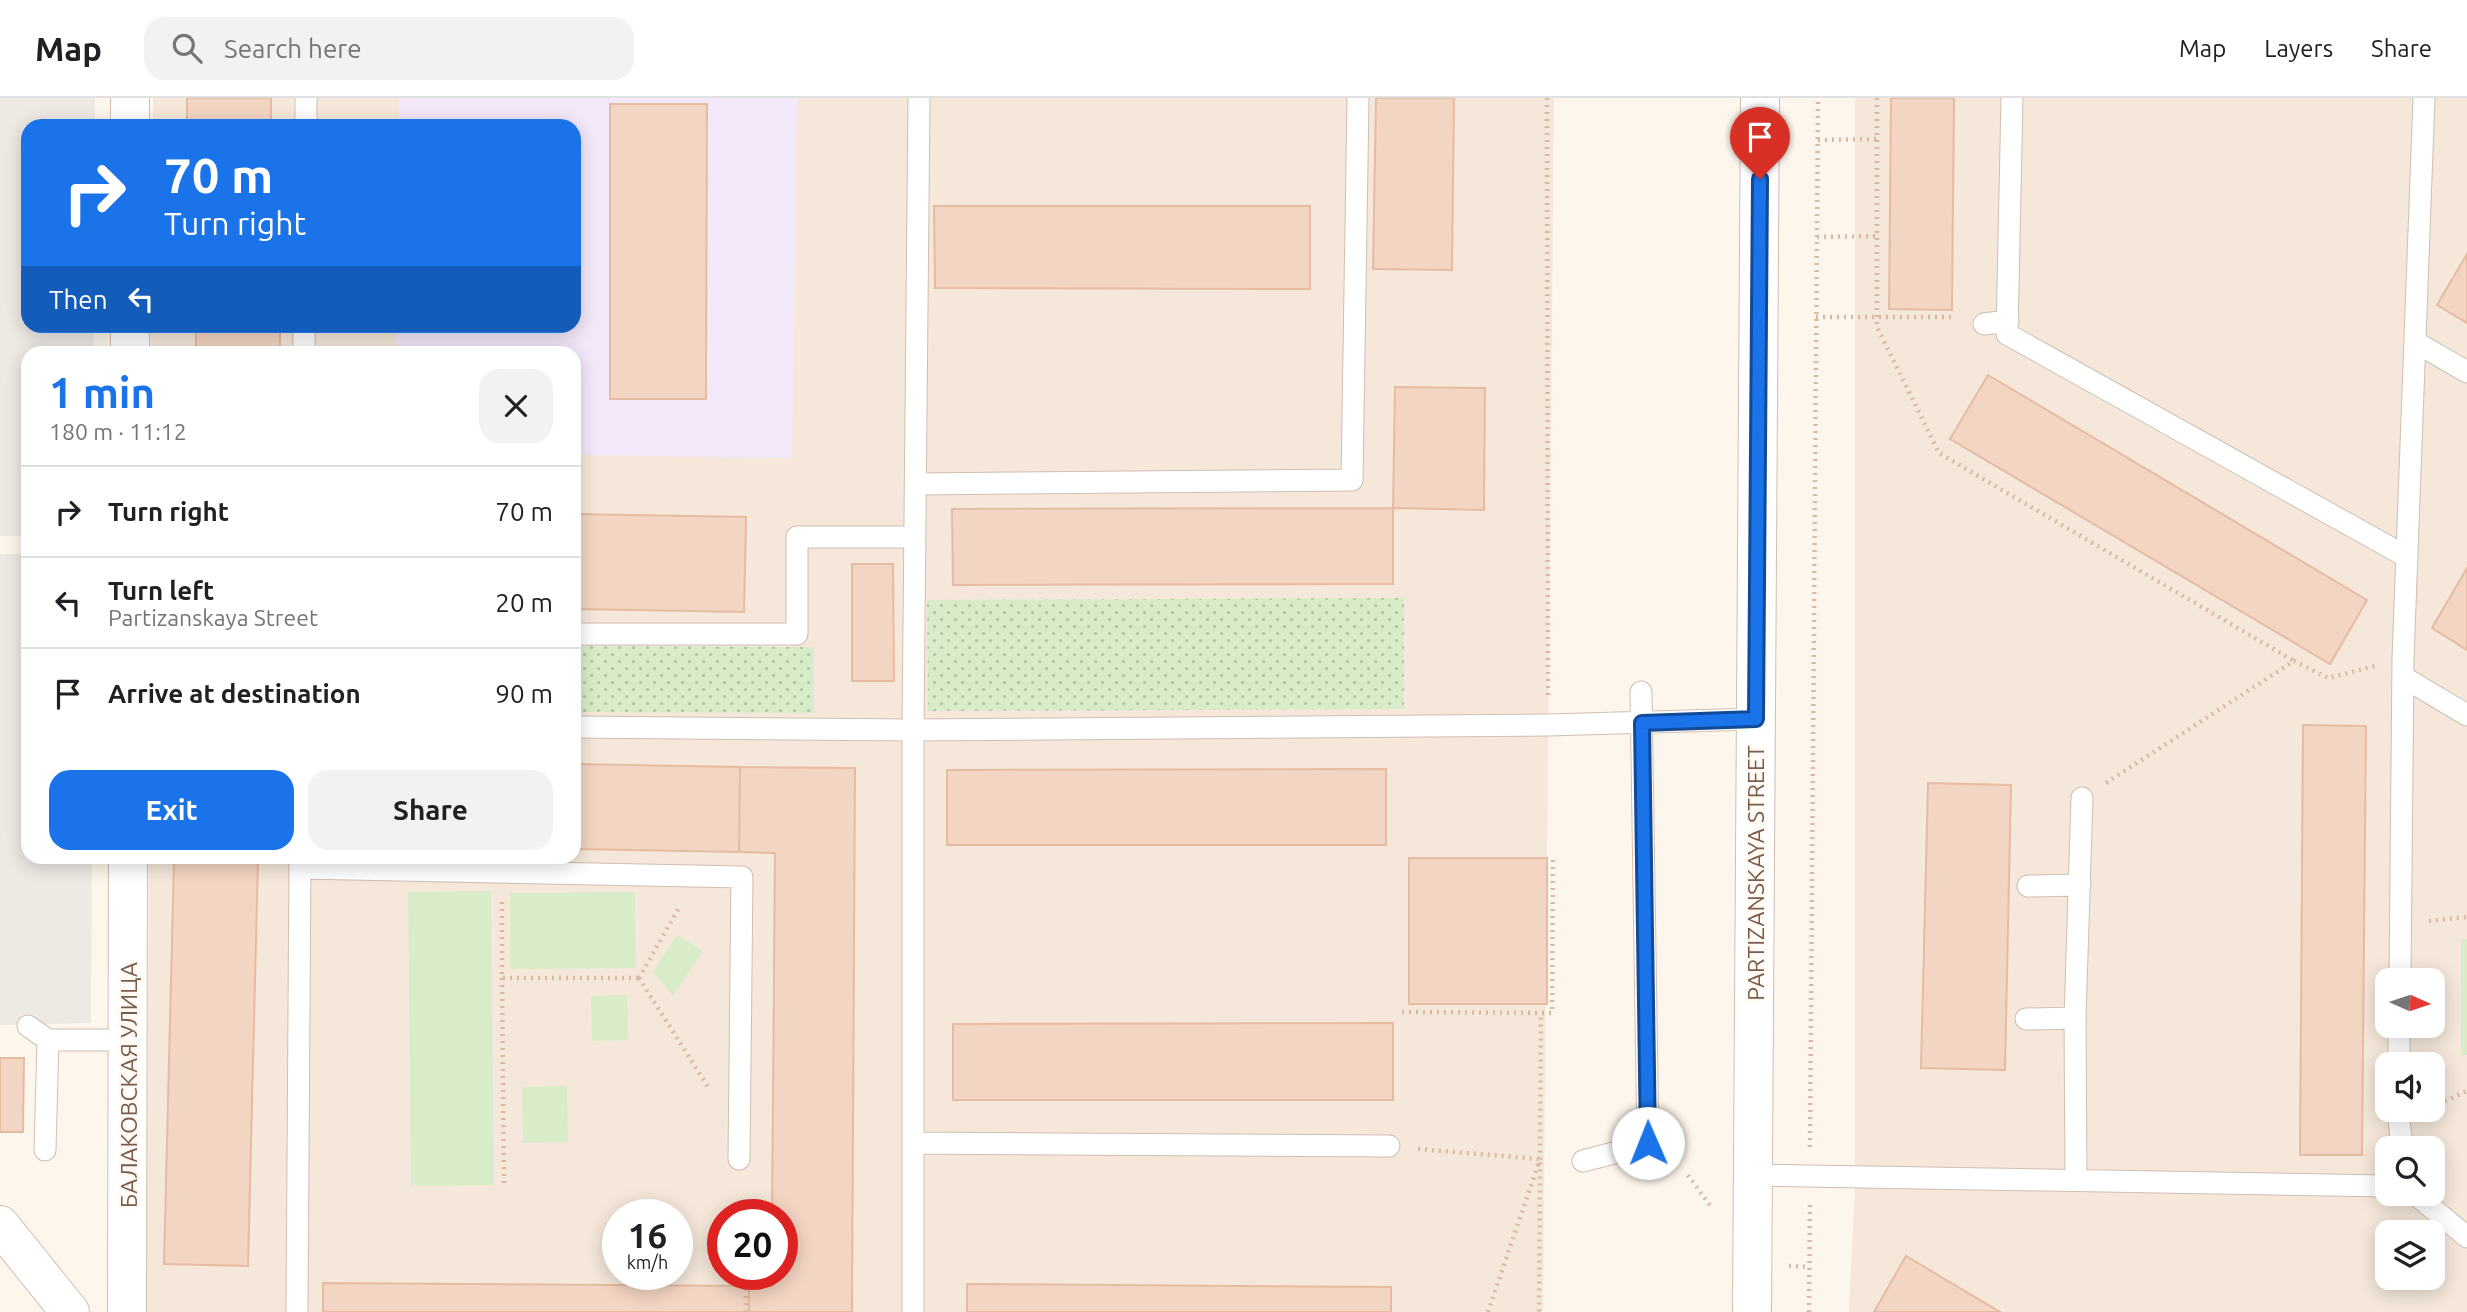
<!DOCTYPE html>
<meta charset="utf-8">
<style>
:root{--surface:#fff;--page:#f2f2f2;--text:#202124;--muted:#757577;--line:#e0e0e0;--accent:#1a73e8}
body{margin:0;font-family:Ubuntu,sans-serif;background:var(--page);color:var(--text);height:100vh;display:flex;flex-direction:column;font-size:26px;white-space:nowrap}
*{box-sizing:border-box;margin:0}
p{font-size:23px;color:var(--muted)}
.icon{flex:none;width:38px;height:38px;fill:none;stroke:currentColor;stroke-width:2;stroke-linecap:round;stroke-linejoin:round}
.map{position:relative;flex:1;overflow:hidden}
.details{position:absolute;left:21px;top:248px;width:560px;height:518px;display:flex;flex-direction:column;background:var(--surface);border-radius:21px;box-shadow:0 4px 18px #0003}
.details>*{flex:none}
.top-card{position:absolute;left:21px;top:21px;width:560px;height:214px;border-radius:21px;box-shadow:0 4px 18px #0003;background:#1a73e8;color:#fff;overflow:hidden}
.needle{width:46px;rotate:93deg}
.controls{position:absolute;left:2375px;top:870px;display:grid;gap:14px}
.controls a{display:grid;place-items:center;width:70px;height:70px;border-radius:14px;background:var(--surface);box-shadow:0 4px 18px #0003;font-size:35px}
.speed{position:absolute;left:602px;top:1101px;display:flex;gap:14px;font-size:35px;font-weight:700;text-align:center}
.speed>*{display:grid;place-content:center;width:91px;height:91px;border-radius:50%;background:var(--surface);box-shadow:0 4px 18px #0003;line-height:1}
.speed small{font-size:18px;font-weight:400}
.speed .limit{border:10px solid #d22;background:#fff;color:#111}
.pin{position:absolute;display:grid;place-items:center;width:60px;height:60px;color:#fff;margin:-72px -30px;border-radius:50% 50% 50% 0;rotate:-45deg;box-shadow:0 0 7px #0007}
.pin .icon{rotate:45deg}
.me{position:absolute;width:77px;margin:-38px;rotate:359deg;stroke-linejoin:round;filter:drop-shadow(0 0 5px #0008)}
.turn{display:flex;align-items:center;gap:24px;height:147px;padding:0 28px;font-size:32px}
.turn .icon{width:91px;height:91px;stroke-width:2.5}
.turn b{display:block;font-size:49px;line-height:60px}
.then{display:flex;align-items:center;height:66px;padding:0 28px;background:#0003;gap:14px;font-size:26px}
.round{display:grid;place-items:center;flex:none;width:74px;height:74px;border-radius:21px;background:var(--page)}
.summary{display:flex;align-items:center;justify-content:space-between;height:119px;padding:0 28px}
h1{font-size:42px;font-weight:700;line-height:52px;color:var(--accent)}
.action{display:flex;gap:14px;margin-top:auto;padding:14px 28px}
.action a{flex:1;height:80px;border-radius:21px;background:var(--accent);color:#fff;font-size:28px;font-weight:700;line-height:80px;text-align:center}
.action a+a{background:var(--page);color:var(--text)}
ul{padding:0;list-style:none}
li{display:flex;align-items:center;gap:21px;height:91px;padding:0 28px;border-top:2px solid var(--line)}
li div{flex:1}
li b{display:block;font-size:26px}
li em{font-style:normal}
header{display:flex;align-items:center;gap:42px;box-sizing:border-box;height:98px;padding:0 35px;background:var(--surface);border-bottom:2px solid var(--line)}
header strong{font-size:33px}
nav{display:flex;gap:38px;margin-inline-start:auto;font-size:24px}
.search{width:490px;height:63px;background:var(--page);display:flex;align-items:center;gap:18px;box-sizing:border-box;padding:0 24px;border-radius:21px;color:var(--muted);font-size:26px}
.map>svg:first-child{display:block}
.residential{fill:#f5e8da;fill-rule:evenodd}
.industrial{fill:#efe9e4}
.education{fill:#f3e8fa}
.grass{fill:url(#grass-dots)}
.green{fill:#d8ecc9}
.building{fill:#f3d5c3;stroke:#e6bba3;stroke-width:2}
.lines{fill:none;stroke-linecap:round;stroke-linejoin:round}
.service-casing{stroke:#d1beb0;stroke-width:23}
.minor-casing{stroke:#d1beb0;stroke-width:40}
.tertiary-casing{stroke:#d1beb0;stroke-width:40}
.path{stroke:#d9b8a5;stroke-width:4.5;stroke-dasharray:2 5;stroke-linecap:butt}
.service{stroke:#fff;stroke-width:21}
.minor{stroke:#fff;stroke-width:38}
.tertiary{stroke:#fff;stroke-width:38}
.route-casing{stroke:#114b97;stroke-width:18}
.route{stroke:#1a73e8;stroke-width:12}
.labels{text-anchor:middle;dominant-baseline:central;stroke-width:6;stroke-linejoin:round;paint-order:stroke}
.street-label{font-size:23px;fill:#7a5c4d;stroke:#fffaf3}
</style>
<header>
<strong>Map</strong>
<div class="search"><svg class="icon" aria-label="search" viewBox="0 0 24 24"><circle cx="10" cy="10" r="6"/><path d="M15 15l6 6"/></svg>Search here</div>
<nav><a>Map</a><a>Layers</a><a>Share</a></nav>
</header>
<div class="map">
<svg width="2467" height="1214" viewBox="0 0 2467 1214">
<defs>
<pattern id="grass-dots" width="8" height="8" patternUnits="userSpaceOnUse" patternTransform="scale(1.75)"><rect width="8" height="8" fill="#d8ecc9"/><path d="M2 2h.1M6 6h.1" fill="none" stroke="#b4c2a5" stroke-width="1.8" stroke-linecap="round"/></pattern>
</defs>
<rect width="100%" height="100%" fill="#fdf6ec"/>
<!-- residential -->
<path class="residential" d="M 153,0 L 1554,0 L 1543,1214 L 146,1214 L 149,760 L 574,760 L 574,256 L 151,255 L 151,228 L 574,228 L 574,28 L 153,28 ZM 618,1116 L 677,1116 L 677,1176 L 618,1176 ZM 723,1116 L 782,1116 L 782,1176 L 723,1176 Z
M 1855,0 L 2467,0 L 2467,1214 L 1849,1214 L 1855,1090 ZM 2387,882 L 2432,882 L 2432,928 L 2387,928 ZM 2387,966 L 2432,966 L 2432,1012 L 2387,1012 ZM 2387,1050 L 2432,1050 L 2432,1096 L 2387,1096 ZM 2387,1134 L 2432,1134 L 2432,1180 L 2387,1180 Z"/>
<!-- industrial -->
<path class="industrial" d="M 0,0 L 95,0 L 95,28 L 28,28 L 28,228 L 94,228 L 94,255 L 28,256 L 28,438 L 0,438 Z
M 0,456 L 28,456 L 28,760 L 92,760 L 91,925 L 0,927 Z"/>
<!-- education -->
<path class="education" d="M 399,0 L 797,0 L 792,360 L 574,357 L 574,256 L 396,256 L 396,228 L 574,228 L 574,28 L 399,28 Z"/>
<!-- grass -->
<path class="grass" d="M 1404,500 L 1404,611 L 928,613 L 927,502 Z
M 574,548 L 814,549 L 814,615 L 574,614 Z"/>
<!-- green -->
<path class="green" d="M 491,793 L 494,1087 L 411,1088 L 408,794 Z
M 635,794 L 636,870 L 510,871 L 510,795 Z
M 677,837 L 703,853 L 673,898 L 653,874 Z
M 2461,841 L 2467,841 L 2467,957 L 2461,957 Z
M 627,897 L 628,942 L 592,943 L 591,898 Z
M 567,988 L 568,1044 L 523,1045 L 522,989 Z"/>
<!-- building -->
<path class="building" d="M 187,0 L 271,0 L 271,28 L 187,28 Z
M 1376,0 L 1454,0 L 1452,172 L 1373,171 Z
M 1891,0 L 1954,0 L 1952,212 L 1889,211 Z
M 610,6 L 707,6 L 706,301 L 610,301 Z
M 934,108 L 1310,108 L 1310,191 L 935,190 Z
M 2467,156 L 2467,225 L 2437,207 Z
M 196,228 L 280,228 L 280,256 L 196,256 Z
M 1988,277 L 2367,502 L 2330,566 L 1950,341 Z
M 1395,289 L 1485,290 L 1484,412 L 1393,410 Z
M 1393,410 L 1393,486 L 953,487 L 952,411 Z
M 574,416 L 746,419 L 744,514 L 574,511 Z
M 852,466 L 893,466 L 894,583 L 852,583 Z
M 2467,470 L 2467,552 L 2432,530 Z
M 2303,627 L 2366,628 L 2362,1057 L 2300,1057 Z
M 574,666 L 740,669 L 739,754 L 574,751 Z
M 740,669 L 855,670 L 852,1214 L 749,1214 L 749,1188 L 772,1188 L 772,1176 L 782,1176 L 782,1116 L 772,1116 L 775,755 L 739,754 Z
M 1386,671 L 1386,747 L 947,747 L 947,672 Z
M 1928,685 L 2011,687 L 2005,972 L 1921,970 Z
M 174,760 L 258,760 L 248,1168 L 164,1166 Z
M 1409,760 L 1547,760 L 1547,906 L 1409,906 Z
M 1393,925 L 1393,1002 L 953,1002 L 953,926 Z
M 0,960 L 24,960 L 23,1034 L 0,1034 Z
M 1906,1158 L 2000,1214 L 1874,1214 Z
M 323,1185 L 749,1188 L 749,1214 L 323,1214 Z
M 967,1186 L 1391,1189 L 1391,1214 L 967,1214 Z"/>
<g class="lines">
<defs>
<path id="service" d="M 2012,0 L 2007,236 L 2407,459
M 306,28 L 306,0
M 1984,226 L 2008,223
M 2417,245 L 2467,274
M 304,256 L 304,228
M 916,386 L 1352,382 L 1358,0
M 574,536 L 797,536 L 797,439 L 915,439
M 2403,579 L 2467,617
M 574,629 L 913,632 L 919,0
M 300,770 L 742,779 L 739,1061
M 2028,788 L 2080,787
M 2400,882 L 2403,561 L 2424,0
M 2026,921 L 2075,920
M 28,928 L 48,942
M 2399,966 L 2399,928
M 2398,1012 L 2402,1050
M 913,1045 L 1389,1048
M 45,1052 L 48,942 L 128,942
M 1583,1063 L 1648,1046 L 1641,594
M 1753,1077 L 2387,1088
M 2076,1082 L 2075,920 L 2082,700
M 2415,1096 L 2467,1139
M 297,1214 L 300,760
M 913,1214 L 913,632 L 1548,627 L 1756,621"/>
<path id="minor" d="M 130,28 L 130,0
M 130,256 L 130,228
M 0,1127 L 70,1214
M 127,1214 L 128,760"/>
<path id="tertiary" d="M 1752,1214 L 1760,0"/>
</defs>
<!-- service casing -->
<use href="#service" class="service-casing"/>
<!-- minor casing -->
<use href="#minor" class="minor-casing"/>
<!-- tertiary casing -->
<use href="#tertiary" class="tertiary-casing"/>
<!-- path -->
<path class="path" d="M 1547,0 L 1548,599
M 1877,0 L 1877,229 L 1939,355 L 2294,563
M 1818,42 L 1877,41
M 1817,139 L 1877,138
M 1816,219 L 1954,219
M 2106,685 L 2294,563 L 2328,580 L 2375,568
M 502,804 L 502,880 L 639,880
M 2429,823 L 2467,819
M 502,880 L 504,1085
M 639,880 L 708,989
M 639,880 L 680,808
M 1402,914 L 1552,915 L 1553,758
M 2432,1009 L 2467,993
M 1810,1049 L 1818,0
M 1418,1051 L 1540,1061 L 1539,1214
M 1688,1077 L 1712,1110
M 740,1107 L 741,1116
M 1789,1168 L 1810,1169
M 746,1214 L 746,1176
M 1488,1214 L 1540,1061 L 1541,916
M 1809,1214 L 1810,1106"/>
<!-- service -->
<use href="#service" class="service"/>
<!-- minor -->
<use href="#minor" class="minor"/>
<!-- tertiary -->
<use href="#tertiary" class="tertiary"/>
</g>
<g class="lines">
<defs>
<path id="route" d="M 1648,1045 L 1642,625 L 1756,621 L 1760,81"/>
</defs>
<!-- route casing -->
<use href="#route" class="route-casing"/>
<!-- route -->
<use href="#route" class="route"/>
</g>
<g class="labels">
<!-- street labels -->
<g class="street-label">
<text transform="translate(1755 775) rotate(-90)">PARTIZANSKAYA STREET</text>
<text transform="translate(128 987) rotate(-90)">БАЛАКОВСКАЯ УЛИЦА</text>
</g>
</g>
</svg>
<div class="controls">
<a><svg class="needle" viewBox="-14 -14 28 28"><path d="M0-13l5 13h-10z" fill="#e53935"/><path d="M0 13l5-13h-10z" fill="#757577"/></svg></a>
<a><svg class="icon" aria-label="sound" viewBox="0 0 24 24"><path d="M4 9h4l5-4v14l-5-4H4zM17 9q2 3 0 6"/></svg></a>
<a><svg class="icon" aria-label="search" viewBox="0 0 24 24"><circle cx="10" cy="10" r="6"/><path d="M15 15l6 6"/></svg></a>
<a><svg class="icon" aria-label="layers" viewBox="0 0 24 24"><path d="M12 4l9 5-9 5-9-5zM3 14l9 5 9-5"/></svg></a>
</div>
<div class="speed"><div>16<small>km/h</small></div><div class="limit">20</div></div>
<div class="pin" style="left:1760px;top:81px;background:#d93025"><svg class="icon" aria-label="arrive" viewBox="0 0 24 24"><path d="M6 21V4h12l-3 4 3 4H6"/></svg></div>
<svg class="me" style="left:1648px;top:1045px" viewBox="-20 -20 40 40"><circle r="19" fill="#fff"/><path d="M0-13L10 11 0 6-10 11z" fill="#1a73e8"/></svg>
<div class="top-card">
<div class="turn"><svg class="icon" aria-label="right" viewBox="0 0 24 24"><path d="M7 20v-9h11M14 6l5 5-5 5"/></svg><div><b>70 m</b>Turn right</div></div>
<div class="then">Then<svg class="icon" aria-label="left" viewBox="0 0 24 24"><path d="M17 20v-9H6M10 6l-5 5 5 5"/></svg></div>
</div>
<section class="details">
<div class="summary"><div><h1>1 min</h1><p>180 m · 11:12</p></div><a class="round"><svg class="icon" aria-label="close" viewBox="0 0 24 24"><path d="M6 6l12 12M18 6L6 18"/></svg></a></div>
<ul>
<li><svg class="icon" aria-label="right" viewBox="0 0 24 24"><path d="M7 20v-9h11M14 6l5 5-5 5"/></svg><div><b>Turn right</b></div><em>70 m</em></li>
<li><svg class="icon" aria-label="left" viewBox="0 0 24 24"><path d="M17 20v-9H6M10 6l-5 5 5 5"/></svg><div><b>Turn left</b><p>Partizanskaya Street</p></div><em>20 m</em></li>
<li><svg class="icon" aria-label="arrive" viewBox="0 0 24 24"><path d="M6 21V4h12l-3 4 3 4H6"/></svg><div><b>Arrive at destination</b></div><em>90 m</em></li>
</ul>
<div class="action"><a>Exit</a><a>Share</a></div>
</section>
</div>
